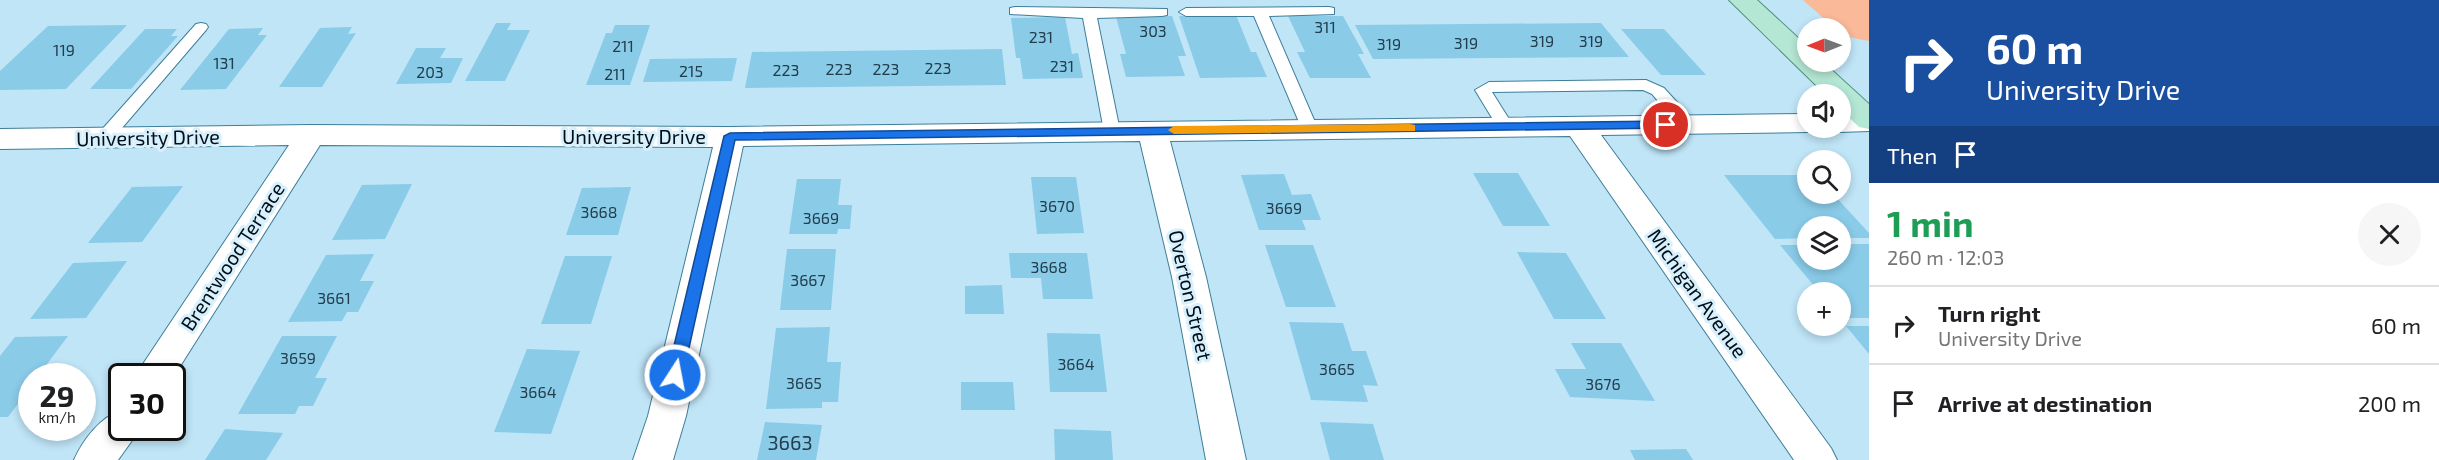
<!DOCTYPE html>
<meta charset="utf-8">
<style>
:root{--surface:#fff;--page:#f6f6f6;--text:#202124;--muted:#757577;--line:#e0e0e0}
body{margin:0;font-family:"Exo 2",sans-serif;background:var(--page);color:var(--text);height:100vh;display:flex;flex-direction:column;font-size:22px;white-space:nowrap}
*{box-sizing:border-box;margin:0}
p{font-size:20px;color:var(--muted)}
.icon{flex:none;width:33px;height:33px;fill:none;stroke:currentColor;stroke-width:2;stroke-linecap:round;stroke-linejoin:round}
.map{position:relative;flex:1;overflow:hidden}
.panel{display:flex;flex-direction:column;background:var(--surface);width:570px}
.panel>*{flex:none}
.hud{background:#1a4fa0;color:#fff;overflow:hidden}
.needle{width:39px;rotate:269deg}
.fabs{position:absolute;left:1797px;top:18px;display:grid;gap:12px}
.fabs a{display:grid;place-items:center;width:54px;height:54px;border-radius:50%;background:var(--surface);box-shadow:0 3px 9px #0003;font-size:30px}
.speed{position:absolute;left:18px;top:363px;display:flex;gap:12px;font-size:30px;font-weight:700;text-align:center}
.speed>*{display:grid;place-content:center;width:78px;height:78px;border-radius:50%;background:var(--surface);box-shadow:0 3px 9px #0003;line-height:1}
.speed small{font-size:15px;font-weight:400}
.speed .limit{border:3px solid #111;border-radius:9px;background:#fff;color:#111}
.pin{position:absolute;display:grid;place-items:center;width:51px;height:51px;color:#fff;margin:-26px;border:3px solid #fff;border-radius:50%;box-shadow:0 2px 6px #0007}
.me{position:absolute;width:66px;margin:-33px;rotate:11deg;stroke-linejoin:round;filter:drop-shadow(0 0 4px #0008)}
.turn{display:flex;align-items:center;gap:21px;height:126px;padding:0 18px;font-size:27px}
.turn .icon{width:78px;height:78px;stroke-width:2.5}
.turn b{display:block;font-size:42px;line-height:51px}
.then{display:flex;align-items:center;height:57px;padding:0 18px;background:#0003;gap:12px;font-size:22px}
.round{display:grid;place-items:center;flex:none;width:63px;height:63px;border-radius:32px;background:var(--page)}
.overview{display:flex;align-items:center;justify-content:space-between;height:102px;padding:0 18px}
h1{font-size:36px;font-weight:700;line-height:45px;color:#1e9e55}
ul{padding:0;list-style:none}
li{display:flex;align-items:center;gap:18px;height:78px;padding:0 18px;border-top:2px solid var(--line)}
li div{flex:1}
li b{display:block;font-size:22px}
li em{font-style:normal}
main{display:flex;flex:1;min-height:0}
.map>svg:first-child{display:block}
.green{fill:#fab998}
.building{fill:#8acbe8}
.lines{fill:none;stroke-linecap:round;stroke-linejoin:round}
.service-casing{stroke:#3e7e99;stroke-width:2}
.minor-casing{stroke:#3e7e99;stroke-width:2}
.primary-casing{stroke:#549180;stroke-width:2}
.service{fill:#fff;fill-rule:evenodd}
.minor{fill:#fff;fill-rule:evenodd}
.primary{fill:#b4e7d4;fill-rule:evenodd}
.route{fill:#1a73e8;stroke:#114b97;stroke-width:1.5}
.slow{fill:#f59e0b}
.labels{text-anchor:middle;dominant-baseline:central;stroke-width:6;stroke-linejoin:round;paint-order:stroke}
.number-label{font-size:16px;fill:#223d4c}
.street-label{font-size:20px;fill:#000e18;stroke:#d7f0fc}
.near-number-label{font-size:20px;fill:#223d4c}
</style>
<main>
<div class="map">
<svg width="1869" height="460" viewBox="0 0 1869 460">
<rect width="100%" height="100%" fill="#bfe5f7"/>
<!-- green -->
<path class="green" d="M 1803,0 L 1869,0 L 1869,41 L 1843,36 L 1840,28 L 1835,28 Z"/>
<!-- building -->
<path class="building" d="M 1236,15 L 1251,52 L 1256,52 L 1267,77 L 1200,78 L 1179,16 Z
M 1172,16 L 1186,56 L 1178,56 L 1185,76 L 1126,77 L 1120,54 L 1126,54 L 1116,17 Z
M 1288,16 L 1343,16 L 1364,54 L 1358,54 L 1371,78 L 1310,78 L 1297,52 L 1305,52 Z
M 1065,17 L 1072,54 L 1078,53 L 1083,78 L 1023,79 L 1020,58 L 1016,58 L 1011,18 Z
M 496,23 L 511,23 L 507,30 L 530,30 L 505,81 L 465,81 Z
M 1601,23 L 1629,57 L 1373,59 L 1355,25 Z
M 127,25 L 66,89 L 0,90 L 0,71 L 48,26 Z
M 615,25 L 650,25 L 630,85 L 586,85 L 606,33 L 612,33 Z
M 352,27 L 348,34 L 356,33 L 322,87 L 279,87 L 320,28 Z
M 263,28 L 258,35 L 267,35 L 226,89 L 180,90 L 229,29 Z
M 145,29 L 177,29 L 171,36 L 178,36 L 131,89 L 90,89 Z
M 1621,29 L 1664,29 L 1706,75 L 1661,75 Z
M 416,48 L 446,48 L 440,58 L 463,58 L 451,83 L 396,84 Z
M 1002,49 L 1006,85 L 745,88 L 752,52 Z
M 737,58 L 732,81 L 643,82 L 650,59 Z
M 1473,173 L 1518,173 L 1550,226 L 1503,226 Z
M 1284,174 L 1292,195 L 1311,194 L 1321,220 L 1302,220 L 1306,230 L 1259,230 L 1241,175 Z
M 1724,175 L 1808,175 L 1808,194 L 1833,194 L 1869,233 L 1869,238 L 1840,238 L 1840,226 L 1808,226 L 1808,238 L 1775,239 Z
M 1031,177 L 1076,177 L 1084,233 L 1037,234 Z
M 797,179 L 841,179 L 838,205 L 852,205 L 850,229 L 838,229 L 837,234 L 789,234 Z
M 412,184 L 385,239 L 332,240 L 362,185 Z
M 183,186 L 142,242 L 88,243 L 132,187 Z
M 631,187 L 618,235 L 566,235 L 582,188 Z
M 1840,244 L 1869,244 L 1869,318 L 1840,318 L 1840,292 L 1819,292 L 1780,245 L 1808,245 L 1808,260 L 1840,260 Z
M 1265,245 L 1313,245 L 1336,307 L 1286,307 Z
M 787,249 L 836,249 L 831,310 L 780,310 Z
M 1517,252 L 1566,253 L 1606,319 L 1554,319 Z
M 1009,253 L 1087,253 L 1093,299 L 1043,299 L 1041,278 L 1011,278 Z
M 374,254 L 360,281 L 374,281 L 358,312 L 347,312 L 342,321 L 288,322 L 326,255 Z
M 565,256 L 612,256 L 591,324 L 541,324 Z
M 127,261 L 86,318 L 30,319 L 73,263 Z
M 1002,285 L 1004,314 L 965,314 L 965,286 Z
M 1289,322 L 1343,323 L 1352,351 L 1366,351 L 1378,386 L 1363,385 L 1368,402 L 1311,400 Z
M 1846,326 L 1869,326 L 1869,354 Z
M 830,327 L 827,362 L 841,362 L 838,402 L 822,402 L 822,408 L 766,409 L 776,328 Z
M 1047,333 L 1100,334 L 1107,392 L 1050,392 Z
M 68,336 L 38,376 L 32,376 L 32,385 L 8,417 L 0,417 L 0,356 L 15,337 Z
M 282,336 L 337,336 L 315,378 L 327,378 L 313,406 L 299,406 L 295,414 L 238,414 Z
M 1571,343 L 1621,343 L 1655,401 L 1570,397 L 1555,369 L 1586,369 Z
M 527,349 L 580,351 L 551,434 L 494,432 Z
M 961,382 L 1013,382 L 1015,410 L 961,410 Z
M 765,422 L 822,425 L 816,460 L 757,460 Z
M 1320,422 L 1373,424 L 1384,460 L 1330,460 Z
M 225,429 L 283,433 L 266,460 L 205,460 Z
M 1054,429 L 1111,431 L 1113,460 L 1055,460 Z
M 1686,449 L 1693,460 L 1635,460 L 1630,450 Z"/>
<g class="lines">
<defs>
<path id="service" d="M 1015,7 L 1167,9 L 1167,15 L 1162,16 L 1097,18 L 1120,131 L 1118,135 L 1106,135 L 1104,131 L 1083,18 L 1010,14 L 1010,8 Z
M 1329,7 L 1334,8 L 1334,14 L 1269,16 L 1318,129 L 1310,134 L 1302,129 L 1254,16 L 1186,16 L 1179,12 L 1186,8 Z
M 201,23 L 206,24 L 208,27 L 206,30 L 110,142 L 98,142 L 96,138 L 98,134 L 196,24 Z
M 1646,80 L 1664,88 L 1694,121 L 1696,125 L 1694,129 L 1682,129 L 1652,94 L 1643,90 L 1492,92 L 1514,127 L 1506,132 L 1500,131 L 1475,90 L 1489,82 Z"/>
<path id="minor" d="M 1869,113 L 1869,131 L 1840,132 L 1828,128 L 1840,128 L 1840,114 Z
M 1808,114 L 1808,128 L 1820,128 L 1818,130 L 1808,132 L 1601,135 L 1831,448 L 1837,460 L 1794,460 L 1570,136 L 1170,141 L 1206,277 L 1246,460 L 1206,460 L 1172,277 L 1140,141 L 743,146 L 686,416 L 673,460 L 633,460 L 648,416 L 713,147 L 320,145 L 172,379 L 135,376 L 289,145 L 0,149 L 0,129 L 311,125 L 730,127 Z
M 122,410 L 122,428 L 141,428 L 118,460 L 74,460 C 83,440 100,417 122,410 Z"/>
<path id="primary" d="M 1729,0 L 1757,0 L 1808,47 L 1808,62 L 1823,62 L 1869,104 L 1869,129 L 1859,127 L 1840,109 L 1840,94 L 1825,94 Z"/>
</defs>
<!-- service casing -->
<use href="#service" class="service-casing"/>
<!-- minor casing -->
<use href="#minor" class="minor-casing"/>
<!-- primary casing -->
<use href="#primary" class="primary-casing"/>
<!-- service -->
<use href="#service" class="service"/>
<!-- minor -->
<use href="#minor" class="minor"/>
<!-- primary -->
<use href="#primary" class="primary"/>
</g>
<!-- route -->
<path class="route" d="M 1666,121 L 1672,125 L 1671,128 L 735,140 L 683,375 L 675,382 L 667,375 L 724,136 L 730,133 Z"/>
<!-- slow -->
<path class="slow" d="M 1410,124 L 1415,125 L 1415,131 L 1174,134 L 1168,130 L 1174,126 Z"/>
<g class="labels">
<!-- number labels -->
<g class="number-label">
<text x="1325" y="26">311</text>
<text x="1153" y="30">303</text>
<text x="1041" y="36">231</text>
<text x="1542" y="40">319</text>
<text x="1591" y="40">319</text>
<text x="1466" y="42">319</text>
<text x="1389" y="43">319</text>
<text x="623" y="45">211</text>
<text x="64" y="49">119</text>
<text x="224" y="62">131</text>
<text x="1062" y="65">231</text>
<text x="938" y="67">223</text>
<text x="839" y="68">223</text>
<text x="886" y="68">223</text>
<text x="786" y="69">223</text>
<text x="691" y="70">215</text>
<text x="430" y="71">203</text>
<text x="615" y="73">211</text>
<text x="1057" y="205">3670</text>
<text x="1284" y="207">3669</text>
<text x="599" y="211">3668</text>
<text x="821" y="217">3669</text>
<text x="1049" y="266">3668</text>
<text x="808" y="279">3667</text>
<text x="334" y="297">3661</text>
<text x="298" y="357">3659</text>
<text x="1076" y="363">3664</text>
<text x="1337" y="368">3665</text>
<text x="804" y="382">3665</text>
<text x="1603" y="383">3676</text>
<text x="538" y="391">3664</text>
</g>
<!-- street labels -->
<g class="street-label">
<text x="634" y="136">University Drive</text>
<text transform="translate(148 137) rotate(-1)">University Drive</text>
<text transform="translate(232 256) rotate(-57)">Brentwood Terrace</text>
<text transform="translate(1698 293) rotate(54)">Michigan Avenue</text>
<text transform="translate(1191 295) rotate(77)">Overton Street</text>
</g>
<!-- near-number labels -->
<g class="near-number-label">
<text x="790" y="442">3663</text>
</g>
</g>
</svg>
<div class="fabs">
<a><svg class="needle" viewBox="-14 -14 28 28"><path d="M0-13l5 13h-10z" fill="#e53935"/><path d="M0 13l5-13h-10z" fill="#757577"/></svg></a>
<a><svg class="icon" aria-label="sound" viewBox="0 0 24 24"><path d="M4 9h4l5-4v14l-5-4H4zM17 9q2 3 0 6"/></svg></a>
<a><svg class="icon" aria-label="search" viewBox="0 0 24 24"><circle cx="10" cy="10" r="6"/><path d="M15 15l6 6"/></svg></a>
<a><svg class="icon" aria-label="layers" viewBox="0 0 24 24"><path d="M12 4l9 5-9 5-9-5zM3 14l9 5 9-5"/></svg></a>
<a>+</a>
</div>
<div class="speed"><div>29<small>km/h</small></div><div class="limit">30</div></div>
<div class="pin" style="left:1666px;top:125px;background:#d93025"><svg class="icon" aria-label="arrive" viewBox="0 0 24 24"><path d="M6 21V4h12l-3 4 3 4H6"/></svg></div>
<svg class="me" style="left:675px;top:375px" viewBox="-20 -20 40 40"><circle r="17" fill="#1a73e8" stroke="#fff" stroke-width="3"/><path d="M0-11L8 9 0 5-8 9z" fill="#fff"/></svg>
</div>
<section class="panel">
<div class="hud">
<div class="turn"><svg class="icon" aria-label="right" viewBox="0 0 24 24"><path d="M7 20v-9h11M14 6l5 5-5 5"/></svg><div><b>60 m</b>University Drive</div></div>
<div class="then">Then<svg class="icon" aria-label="arrive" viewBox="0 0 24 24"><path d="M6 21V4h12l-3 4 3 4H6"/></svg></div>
</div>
<div class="overview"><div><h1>1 min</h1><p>260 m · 12:03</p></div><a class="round"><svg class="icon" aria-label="close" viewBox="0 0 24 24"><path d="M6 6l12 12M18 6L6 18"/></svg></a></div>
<ul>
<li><svg class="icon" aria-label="right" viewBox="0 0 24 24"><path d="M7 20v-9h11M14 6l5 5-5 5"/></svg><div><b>Turn right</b><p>University Drive</p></div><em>60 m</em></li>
<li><svg class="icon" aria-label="arrive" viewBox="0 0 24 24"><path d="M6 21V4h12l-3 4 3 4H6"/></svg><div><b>Arrive at destination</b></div><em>200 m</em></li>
</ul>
</section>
</main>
